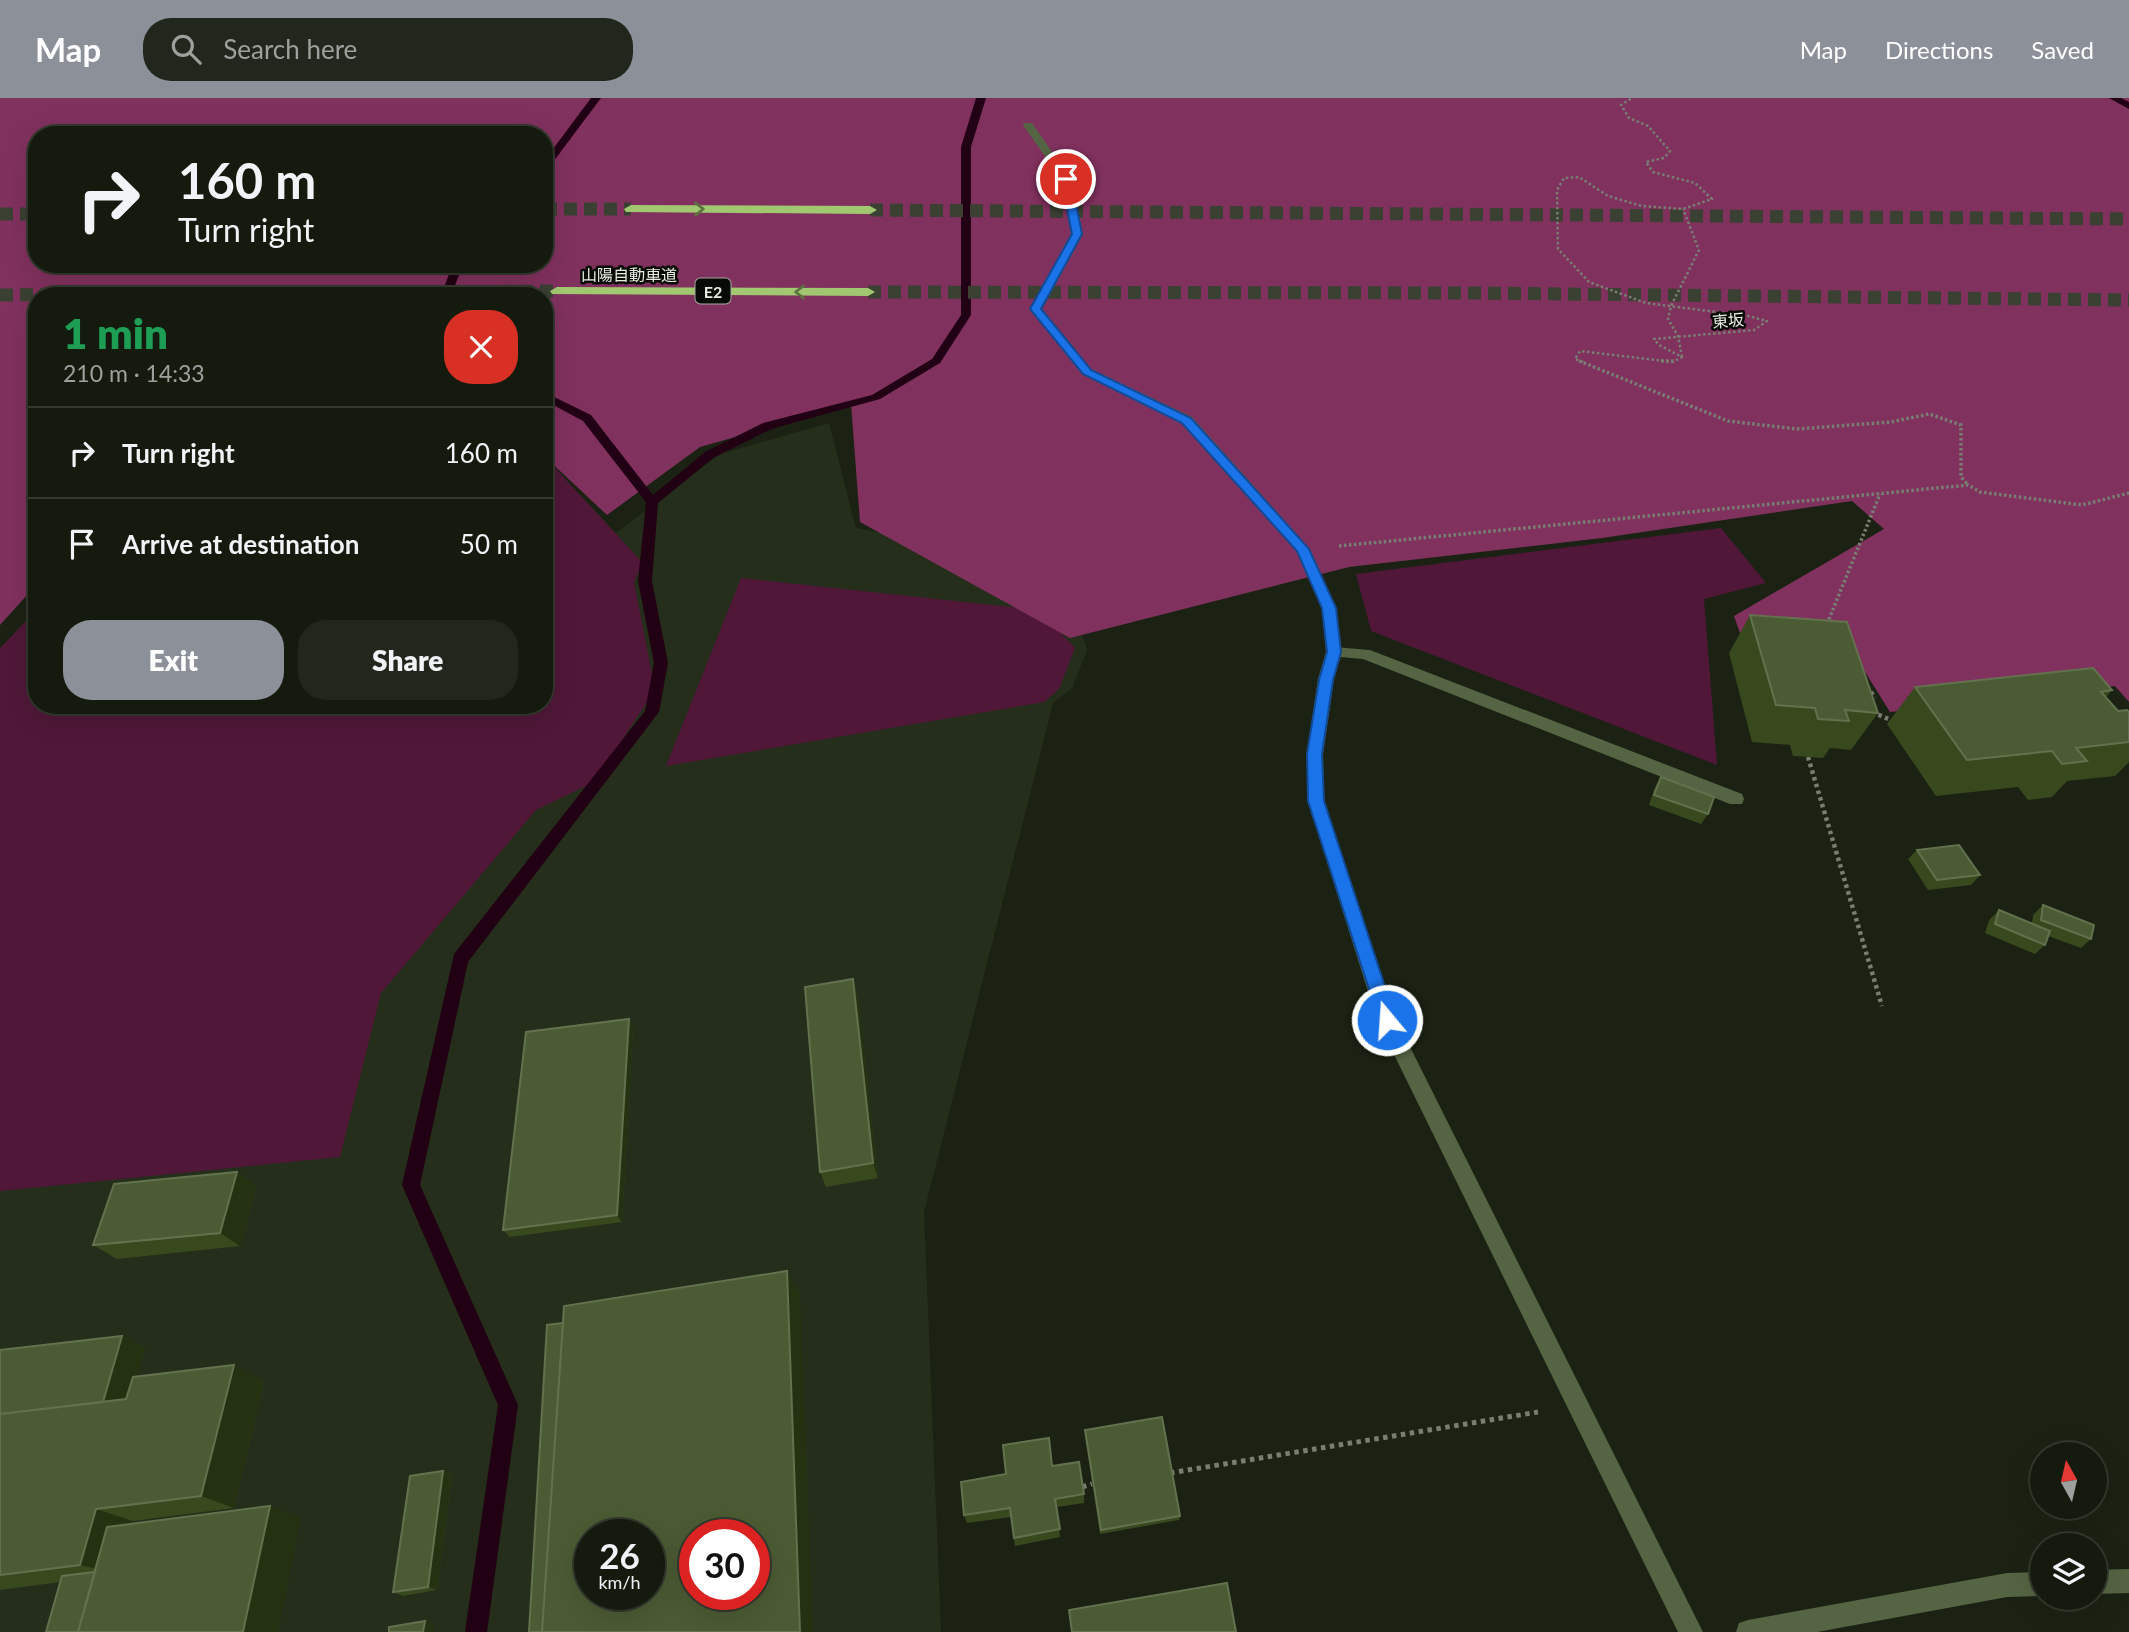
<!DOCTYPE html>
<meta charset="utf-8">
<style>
:root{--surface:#141a0e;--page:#21271c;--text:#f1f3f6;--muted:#9da19e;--line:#33382e;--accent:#8c9099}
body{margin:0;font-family:Lato,"Noto Sans JP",sans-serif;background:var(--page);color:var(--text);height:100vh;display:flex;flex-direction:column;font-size:26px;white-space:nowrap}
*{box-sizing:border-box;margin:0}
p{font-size:23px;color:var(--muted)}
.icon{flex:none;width:38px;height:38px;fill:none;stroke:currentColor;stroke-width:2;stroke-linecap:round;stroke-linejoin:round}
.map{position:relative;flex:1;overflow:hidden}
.panel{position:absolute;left:28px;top:189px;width:525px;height:427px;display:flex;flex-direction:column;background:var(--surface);border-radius:28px;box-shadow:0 7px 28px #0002,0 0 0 2px var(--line)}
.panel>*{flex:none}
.top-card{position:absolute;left:28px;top:28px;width:525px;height:147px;border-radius:28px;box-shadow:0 7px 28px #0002,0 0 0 2px var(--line);background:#141a0e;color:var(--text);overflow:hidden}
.needle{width:46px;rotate:352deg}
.fabs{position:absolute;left:2030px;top:1344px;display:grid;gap:14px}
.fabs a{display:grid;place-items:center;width:77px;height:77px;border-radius:50%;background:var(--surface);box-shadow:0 7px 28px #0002,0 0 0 2px var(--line);font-size:35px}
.speed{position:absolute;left:574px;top:1421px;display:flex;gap:14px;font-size:35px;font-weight:700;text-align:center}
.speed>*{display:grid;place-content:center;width:91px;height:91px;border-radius:50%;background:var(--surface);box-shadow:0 7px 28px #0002,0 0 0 2px var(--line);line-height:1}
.speed small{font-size:18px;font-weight:400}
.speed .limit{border:10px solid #d22;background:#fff;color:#111}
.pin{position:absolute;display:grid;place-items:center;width:60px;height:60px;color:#fff;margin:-30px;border:4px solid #fff;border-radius:50%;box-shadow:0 2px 7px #0007}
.me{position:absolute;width:77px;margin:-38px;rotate:342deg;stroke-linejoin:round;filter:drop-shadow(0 0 5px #0008)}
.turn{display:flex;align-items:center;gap:24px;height:147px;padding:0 35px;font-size:32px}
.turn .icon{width:91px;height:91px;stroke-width:2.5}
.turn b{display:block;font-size:49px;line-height:60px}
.round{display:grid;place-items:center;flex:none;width:74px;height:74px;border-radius:28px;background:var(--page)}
.overview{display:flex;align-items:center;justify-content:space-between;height:119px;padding:0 35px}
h1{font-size:42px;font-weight:800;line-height:52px;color:#1e9e55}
.cta{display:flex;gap:14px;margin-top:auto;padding:14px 35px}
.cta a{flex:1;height:80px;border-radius:28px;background:var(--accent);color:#fff;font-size:28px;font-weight:800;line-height:80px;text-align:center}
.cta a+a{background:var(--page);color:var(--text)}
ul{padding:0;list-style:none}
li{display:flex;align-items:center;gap:21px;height:91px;padding:0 35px;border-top:2px solid var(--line)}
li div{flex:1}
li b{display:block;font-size:26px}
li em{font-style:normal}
header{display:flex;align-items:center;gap:42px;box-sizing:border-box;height:98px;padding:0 35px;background:var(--accent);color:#fff}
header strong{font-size:33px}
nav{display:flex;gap:38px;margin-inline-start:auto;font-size:24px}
.search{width:490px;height:63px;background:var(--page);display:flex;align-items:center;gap:18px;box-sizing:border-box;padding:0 24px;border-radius:28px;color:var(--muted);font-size:26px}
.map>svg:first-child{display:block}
.built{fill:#252e1a;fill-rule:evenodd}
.green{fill:#501738}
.forest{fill:#81315e;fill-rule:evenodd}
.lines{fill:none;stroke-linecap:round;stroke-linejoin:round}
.stream{fill:#220014;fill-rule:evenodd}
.highway-tunnel{stroke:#3a4032;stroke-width:13;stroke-dasharray:13 7;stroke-linecap:butt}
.path-far3{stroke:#787e72;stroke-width:2.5;stroke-dasharray:2.5 2.5;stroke-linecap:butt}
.path-far2{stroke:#787e72;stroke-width:3.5;stroke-dasharray:2.5 2.5;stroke-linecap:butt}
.path-far1{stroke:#787e72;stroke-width:4.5;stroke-dasharray:3.5 3.5;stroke-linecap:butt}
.path{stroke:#787e72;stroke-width:5;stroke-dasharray:4.5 4.5;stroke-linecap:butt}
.lane{fill:#556543;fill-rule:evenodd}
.street{fill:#556543;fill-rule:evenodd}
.highway{fill:#a1c770;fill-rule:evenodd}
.wall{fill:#38491e}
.shaded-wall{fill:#253211}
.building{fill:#4b5b33;stroke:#63724e;stroke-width:2;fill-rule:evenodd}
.oneway{stroke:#5c7240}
.route{fill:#1a73e8;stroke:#114b97;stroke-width:2}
.labels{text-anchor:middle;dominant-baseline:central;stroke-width:5;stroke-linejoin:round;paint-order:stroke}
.far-street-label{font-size:16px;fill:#e7ece2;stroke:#080a05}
.shield{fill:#080a05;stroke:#a4a8a0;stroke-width:2}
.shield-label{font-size:16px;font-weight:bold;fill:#e7ece2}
</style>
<header>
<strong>Map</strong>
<div class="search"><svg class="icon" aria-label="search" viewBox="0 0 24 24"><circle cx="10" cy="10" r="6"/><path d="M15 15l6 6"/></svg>Search here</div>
<nav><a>Map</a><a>Directions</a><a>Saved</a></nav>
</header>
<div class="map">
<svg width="2129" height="1534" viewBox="0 0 2129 1534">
<rect width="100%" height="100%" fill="#1b2213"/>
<!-- built -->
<path class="built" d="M 829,325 L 856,430 L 1001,457 L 1075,530 L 1083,540 L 1087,552 L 1072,590 L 1053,605 L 924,1114 L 941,1534 L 0,1534 L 0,550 L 37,512 L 37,607 L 544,607 L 544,358 L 616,435 L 720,356 ZM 590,1437 L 649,1437 L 649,1496 L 590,1496 ZM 695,1437 L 754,1437 L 754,1496 L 695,1496 Z"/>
<!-- green -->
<path class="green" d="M 544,358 L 642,464 L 634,484 L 655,592 L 594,684 L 536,712 L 381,895 L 340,1059 L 0,1093 L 0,550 L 37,512 L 37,607 L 544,607 Z
M 1721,430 L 1766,485 L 1704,501 L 1717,667 L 1371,533 L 1356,476 Z
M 741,480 L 1038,512 L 1075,550 L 1059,591 L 1044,604 L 666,668 Z"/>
<!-- forest -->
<path class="forest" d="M 0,0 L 2129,0 L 2129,604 L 2115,588 L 1890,614 L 1857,561 L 1746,552 L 1734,518 L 1884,431 L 1852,403 L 1602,440 L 1349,469 L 1070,540 L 860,424 L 851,306 L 700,349 L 607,417 L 544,358 L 544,198 L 37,198 L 37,486 L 0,527 ZM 37,37 L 544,37 L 544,166 L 37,166 Z"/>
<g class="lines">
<!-- stream -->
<path class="stream" d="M 591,0 L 601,0 L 547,72 L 544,73 L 544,63 Z
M 976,0 L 986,0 L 971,49 L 971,217 L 940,265 L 880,301 L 771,331 L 713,360 L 658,405 L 652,483 L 668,565 L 659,614 L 468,864 L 420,1087 L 518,1307 L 487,1534 L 465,1534 L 498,1307 L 402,1087 L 454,856 L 645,613 L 654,565 L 638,483 L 646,404 L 583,323 L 544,302 L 544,294 L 591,317 L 653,397 L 705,354 L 763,325 L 872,297 L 932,261 L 961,217 L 961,49 Z
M 2109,0 L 2121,0 L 2129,4 L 2129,11 Z
M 456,166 L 467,166 L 459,177 L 451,198 L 441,198 L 449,176 Z"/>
<!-- highway-tunnel -->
<path class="highway-tunnel" d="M 544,111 L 631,111
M 870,112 L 2129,121
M 0,116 L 37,116
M 868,194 L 1475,195 L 2129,202
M 0,197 L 557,193"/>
<!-- path-far3 -->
<path class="path-far3" d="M 1682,259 L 1678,238 L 1668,221 L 1671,208 L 1699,152 L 1683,111
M 1583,264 L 1575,261 L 1580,253 L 1673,264 L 1682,259 L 1659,247 L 1654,241 L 1754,232 L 1767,223 L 1748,218 L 1646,205 L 1589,184 L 1558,151 L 1557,92 L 1564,80 L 1579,79 L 1608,98 L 1642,108 L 1683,111 L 1712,101 L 1695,85 L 1653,74 L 1646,64 L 1664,60 L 1670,53 L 1648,28 L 1629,20 L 1621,7 L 1632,0"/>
<!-- path-far2 -->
<path class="path-far2" d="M 1579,263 L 1728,323 L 1797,331 L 1891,324 L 1929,316 L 1961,327 L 1961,379 L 1968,387
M 1661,263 L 1675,263
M 1339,448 L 1968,387 L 1980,394 L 2082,407 L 2129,395
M 1827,526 L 1880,396
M 1868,589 L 1872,596"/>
<!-- path-far1 -->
<path class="path-far1" d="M 1871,594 L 1875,600
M 1872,614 L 1893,623
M 1808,659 L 1882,908"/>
<!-- path -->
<path class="path" d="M 1170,1375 L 1538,1314
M 1082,1389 L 1092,1386"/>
<!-- lane -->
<path class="lane" d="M 1334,549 L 1370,552 L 1742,696 L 1744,701 L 1742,706 L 1730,706 L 1363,561 L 1329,558 L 1326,554 L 1329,550 Z"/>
<!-- street -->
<path class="street" d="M 1024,25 L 1032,25 L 1071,81 L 1083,136 L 1042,211 L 1091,271 L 1192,319 L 1310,451 L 1336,510 L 1342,554 L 1334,581 L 1323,656 L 1324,703 L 1396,921 L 1703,1534 L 1678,1534 L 1377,922 L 1308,703 L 1307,656 L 1318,581 L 1326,554 L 1322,510 L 1297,453 L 1182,325 L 1083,277 L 1030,211 L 1071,136 L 1061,81 L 1023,27 Z
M 2129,1471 L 2129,1495 L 2095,1496 L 2095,1472 Z
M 2042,1474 L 2042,1498 L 2007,1499 L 1817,1534 L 1736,1534 L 1739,1525 L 1748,1522 L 2007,1475 Z"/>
<!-- highway -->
<path class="highway" d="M 631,107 L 870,108 L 877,112 L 870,116 L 626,114 L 624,111 Z
M 557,189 L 868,190 L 875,194 L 868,198 L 552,196 L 550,193 Z"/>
</g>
<!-- wall -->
<path class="wall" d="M 1750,517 L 1878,615 L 1851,652 L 1830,650 L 1823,660 L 1793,658 L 1790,647 L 1752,644 L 1729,555 Z
M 1915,589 L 2112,592 L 2106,599 L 2118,613 L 2129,614 L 2129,664 L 2115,678 L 2067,683 L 2052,699 L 2028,702 L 2018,689 L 1936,698 L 1887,626 Z
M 1661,679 L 1708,716 L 1701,726 L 1649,707 L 1655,689 Z
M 1917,752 L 1980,777 L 1971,787 L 1928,792 L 1908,761 Z
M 2043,807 L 2091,841 L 2081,850 L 2048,838 L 2045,847 L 2035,856 L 1985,835 L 1989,822 L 1999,812 L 2032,826 L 2033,817 Z
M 853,881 L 858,898 L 878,1080 L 826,1089 L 820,1074 Z
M 629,921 L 633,930 L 622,1124 L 510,1139 L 503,1132 Z
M 237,1074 L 256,1089 L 240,1148 L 117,1161 L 93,1147 Z
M 122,1238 L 145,1250 L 137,1278 L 264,1283 L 234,1410 L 133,1423 L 132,1426 L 301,1420 L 61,1484 L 0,1492 L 0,1252 Z
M 1085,1332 L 1180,1418 L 1179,1422 L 1100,1436 L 1085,1337 Z
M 1052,1368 L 1084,1396 L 1084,1405 L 1057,1409 L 1060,1439 L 1015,1448 L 1011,1419 L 967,1425 L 964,1417 Z
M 443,1373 L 452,1377 L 437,1492 L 403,1498 L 393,1494 Z"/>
<!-- shaded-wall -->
<path class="shaded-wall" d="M 853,881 L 858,898 L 878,1080 L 873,1065 Z
M 629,921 L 633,930 L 622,1124 L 617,1117 Z
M 237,1074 L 256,1089 L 240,1148 L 220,1135 Z
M 787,1173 L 800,1197 L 813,1534 L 800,1534 Z
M 122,1238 L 145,1250 L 126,1320 L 101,1310 Z
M 234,1267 L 264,1283 L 234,1410 L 201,1398 Z
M 443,1373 L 452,1377 L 437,1492 L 428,1489 Z
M 270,1408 L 301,1420 L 278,1534 L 243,1534 Z
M 96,1411 L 133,1423 L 119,1476 L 80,1467 Z
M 425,1523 L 434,1526 L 433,1534 L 423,1534 Z"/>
<!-- building -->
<path class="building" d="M 1750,517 L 1847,524 L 1878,615 L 1845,612 L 1849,623 L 1818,621 L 1815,610 L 1776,607 Z
M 2093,570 L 2112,592 L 2101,594 L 2118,613 L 2127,612 L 2129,614 L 2129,644 L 2076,650 L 2087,663 L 2062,666 L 2052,653 L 1967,662 L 1915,589 Z
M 1661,679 L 1714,699 L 1708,716 L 1654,697 Z
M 1959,747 L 1980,777 L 1937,782 L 1917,752 Z
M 2043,807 L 2094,827 L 2091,841 L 2041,822 Z
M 1999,812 L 2050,833 L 2045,847 L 1995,826 Z
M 853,881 L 873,1065 L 820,1074 L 805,889 Z
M 629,921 L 617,1117 L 503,1132 L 526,934 Z
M 237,1074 L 220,1135 L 93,1147 L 114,1086 Z
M 787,1173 L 800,1534 L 542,1534 L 564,1208 ZM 590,1437 L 649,1437 L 649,1496 L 590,1496 ZM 695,1437 L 754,1437 L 754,1496 L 695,1496 Z
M 563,1225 L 542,1534 L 529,1534 L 547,1227 Z
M 122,1238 L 103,1304 L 0,1316 L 0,1252 Z
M 234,1267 L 201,1398 L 96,1411 L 80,1467 L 0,1477 L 0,1316 L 126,1301 L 133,1279 Z
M 1162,1319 L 1180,1418 L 1101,1432 L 1085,1332 Z
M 1049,1340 L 1052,1368 L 1079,1364 L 1084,1396 L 1055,1401 L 1060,1431 L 1014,1440 L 1010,1410 L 964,1417 L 961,1384 L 1006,1376 L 1003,1347 Z
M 443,1373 L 428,1489 L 393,1494 L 410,1378 Z
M 270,1408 L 243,1534 L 78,1534 L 107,1429 Z
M 95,1474 L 78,1534 L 46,1534 L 62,1478 Z
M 1227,1485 L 1236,1534 L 1072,1534 L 1069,1512 Z
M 425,1523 L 423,1534 L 389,1534 L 389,1529 Z"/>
<!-- one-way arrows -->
<defs><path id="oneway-chevron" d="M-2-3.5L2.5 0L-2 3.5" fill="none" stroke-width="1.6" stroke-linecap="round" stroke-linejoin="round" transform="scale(1.75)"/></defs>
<g class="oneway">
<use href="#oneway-chevron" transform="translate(699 111)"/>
<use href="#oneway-chevron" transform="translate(800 194) rotate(-180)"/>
</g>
<!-- route -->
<path class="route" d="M 1066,78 L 1071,81 L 1082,136 L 1041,211 L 1091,272 L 1191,320 L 1309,451 L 1336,510 L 1341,554 L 1333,582 L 1322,656 L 1324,703 L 1396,922 L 1394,927 L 1387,930 L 1381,927 L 1379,922 L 1308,703 L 1307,656 L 1319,582 L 1327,554 L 1322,510 L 1297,453 L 1182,325 L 1083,276 L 1030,211 L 1072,136 L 1061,81 Z"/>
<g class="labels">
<!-- far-street labels -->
<g class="far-street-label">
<text x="629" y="176">山陽自動車道</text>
<text transform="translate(1728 222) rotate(-5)">東坂</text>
</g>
<!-- shield labels -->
<rect class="shield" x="695.5" y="180.5" width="35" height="25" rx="5"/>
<g class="shield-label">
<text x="713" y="193">E2</text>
</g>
</g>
</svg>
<div class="fabs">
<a><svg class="needle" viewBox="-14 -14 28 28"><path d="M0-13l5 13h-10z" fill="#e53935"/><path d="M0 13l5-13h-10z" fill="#9da19e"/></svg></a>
<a><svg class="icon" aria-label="layers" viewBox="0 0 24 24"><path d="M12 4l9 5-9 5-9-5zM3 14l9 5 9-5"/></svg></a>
</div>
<div class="speed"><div>26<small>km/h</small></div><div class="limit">30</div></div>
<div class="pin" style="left:1066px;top:81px;background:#d93025"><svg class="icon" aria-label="arrive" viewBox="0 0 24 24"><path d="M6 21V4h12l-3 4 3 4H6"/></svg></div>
<svg class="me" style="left:1387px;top:922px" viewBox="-20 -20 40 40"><circle r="17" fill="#1a73e8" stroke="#fff" stroke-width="3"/><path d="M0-11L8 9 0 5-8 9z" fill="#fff"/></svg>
<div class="top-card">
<div class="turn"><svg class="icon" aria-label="right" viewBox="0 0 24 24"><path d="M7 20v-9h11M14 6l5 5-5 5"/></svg><div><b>160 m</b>Turn right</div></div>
</div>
<section class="panel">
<div class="overview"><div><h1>1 min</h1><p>210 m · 14:33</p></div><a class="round" style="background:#d93025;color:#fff"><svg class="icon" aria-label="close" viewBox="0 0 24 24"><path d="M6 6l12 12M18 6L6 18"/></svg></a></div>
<ul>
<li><svg class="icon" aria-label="right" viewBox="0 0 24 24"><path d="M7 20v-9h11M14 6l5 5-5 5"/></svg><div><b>Turn right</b></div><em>160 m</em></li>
<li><svg class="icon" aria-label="arrive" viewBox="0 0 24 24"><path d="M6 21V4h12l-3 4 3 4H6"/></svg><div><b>Arrive at destination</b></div><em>50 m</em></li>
</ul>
<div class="cta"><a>Exit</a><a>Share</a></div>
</section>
</div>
